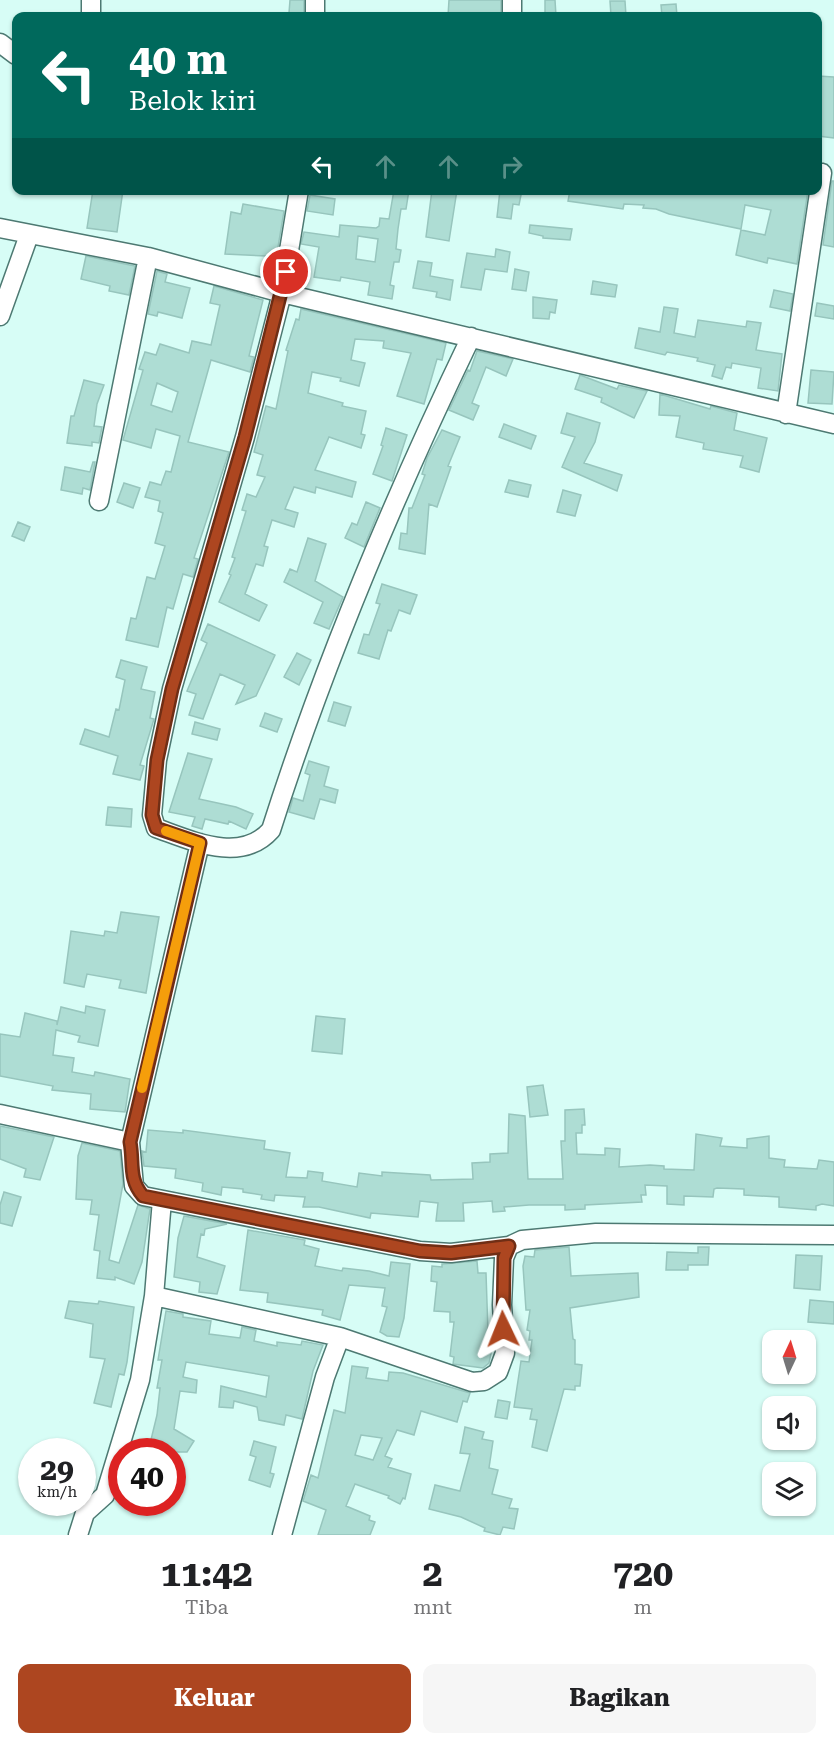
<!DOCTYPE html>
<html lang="id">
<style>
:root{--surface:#fff;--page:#f6f6f6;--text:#202124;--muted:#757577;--accent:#ad4620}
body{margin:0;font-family:"Roboto Serif",serif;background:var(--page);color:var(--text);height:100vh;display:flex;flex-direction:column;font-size:22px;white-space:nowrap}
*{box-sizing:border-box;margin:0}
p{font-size:20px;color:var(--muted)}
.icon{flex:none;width:33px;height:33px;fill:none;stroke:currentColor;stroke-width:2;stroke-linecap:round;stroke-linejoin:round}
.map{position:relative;height:1535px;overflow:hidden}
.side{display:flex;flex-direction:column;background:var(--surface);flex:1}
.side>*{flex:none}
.top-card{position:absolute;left:12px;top:12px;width:810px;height:183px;border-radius:12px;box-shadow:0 2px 4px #0004;background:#00695c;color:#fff;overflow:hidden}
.needle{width:39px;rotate:4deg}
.tools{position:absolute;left:762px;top:1330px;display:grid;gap:12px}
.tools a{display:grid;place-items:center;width:54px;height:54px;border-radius:12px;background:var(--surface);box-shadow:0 2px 4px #0004;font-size:30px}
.speed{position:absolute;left:18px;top:1438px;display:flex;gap:12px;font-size:30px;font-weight:700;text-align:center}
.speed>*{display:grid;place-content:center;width:78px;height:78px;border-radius:50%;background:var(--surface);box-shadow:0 2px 4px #0004;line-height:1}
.speed small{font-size:15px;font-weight:400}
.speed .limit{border:9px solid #d22;background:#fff;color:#111}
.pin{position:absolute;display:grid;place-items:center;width:51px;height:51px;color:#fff;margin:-26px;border:3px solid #fff;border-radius:50%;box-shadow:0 2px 6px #0007}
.me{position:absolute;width:66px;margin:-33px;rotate:358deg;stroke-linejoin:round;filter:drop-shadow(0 0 4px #0008)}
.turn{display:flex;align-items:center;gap:21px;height:126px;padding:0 18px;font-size:27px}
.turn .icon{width:78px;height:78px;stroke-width:2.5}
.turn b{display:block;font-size:42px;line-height:51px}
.lanes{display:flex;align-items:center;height:57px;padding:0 18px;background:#0003;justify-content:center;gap:30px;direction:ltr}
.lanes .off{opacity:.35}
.eta{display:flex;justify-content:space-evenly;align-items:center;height:102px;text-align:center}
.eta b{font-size:36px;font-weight:700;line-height:42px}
.action{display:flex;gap:12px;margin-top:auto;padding:12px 18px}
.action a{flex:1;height:69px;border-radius:12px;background:var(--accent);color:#fff;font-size:24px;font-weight:700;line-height:69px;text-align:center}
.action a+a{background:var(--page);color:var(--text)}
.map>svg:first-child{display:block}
.building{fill:#aeddd4;stroke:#97c5bd;stroke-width:1.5;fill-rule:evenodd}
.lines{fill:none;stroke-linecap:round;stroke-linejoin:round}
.minor-casing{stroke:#4d7972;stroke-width:21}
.minor{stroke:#fff;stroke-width:18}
.route-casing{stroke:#702e15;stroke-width:15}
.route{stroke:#ad4620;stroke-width:10}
.slow{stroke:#f59e0b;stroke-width:10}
</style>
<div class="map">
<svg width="834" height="1535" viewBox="0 0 834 1535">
<rect width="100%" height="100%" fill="#d7fdf6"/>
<!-- building -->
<path class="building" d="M 290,0 L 304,0 L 304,14 L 289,13 Z
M 449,0 L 501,0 L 501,16 L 448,16 Z
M 545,0 L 555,0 L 556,16 L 545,16 Z
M 610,1 L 625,1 L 626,16 L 611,16 Z
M 676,4 L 677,16 L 662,16 L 661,5 Z
M 818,76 L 834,77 L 834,138 L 818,136 Z
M 832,181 L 834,181 L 834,247 L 823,245 Z
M 93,190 L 123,190 L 117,232 L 87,228 Z
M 394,190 L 409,190 L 406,209 L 401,209 L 398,229 L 396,249 L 401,250 L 399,262 L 394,262 L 390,285 L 394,286 L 392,299 L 368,295 L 370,282 L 341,277 L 340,281 L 314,277 L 319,247 L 301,244 L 304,232 L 339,237 L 340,225 L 376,228 L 379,226 L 380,218 L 389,219 ZM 358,236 L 378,239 L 375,262 L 356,259 Z
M 432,190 L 457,190 L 449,241 L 426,237 Z
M 500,190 L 522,190 L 519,205 L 513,204 L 511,219 L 497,217 Z
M 570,190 L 808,190 L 797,264 L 768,258 L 767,263 L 736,255 L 741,230 L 765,235 L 771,210 L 745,205 L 741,229 L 669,214 L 656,209 L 643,208 L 644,205 L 624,204 L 623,209 L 568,201 Z
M 310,195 L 335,199 L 333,215 L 307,211 Z
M 243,204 L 284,211 L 275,265 L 266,264 L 267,256 L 225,254 L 231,212 L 241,214 Z
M 530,225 L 572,229 L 570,240 L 543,238 L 543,236 L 529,233 Z
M 496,249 L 510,252 L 507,272 L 485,269 L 481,290 L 461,287 L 467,253 L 495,257 Z
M 86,256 L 135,266 L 129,295 L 109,291 L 110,286 L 81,279 Z
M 418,261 L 432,263 L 430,276 L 453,280 L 450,300 L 436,297 L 437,292 L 413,288 Z
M 515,269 L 529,272 L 526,291 L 512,289 Z
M 157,271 L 167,274 L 165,282 L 190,288 L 182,318 L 158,312 L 157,316 L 148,314 Z
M 593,281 L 617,285 L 615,297 L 591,294 Z
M 214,286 L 263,300 L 249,356 L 254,357 L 250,372 L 211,360 L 188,442 L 229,452 L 194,558 L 198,559 L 193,577 L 183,574 L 173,609 L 167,607 L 158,647 L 126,640 L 131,618 L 136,619 L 147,577 L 155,579 L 165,546 L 155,543 L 163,513 L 158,511 L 160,501 L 145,497 L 150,482 L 161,485 L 166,471 L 171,472 L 180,436 L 156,429 L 151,448 L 123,440 L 143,370 L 139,369 L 145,352 L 156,355 L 160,344 L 189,353 L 192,341 L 211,345 L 220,305 L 210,303 ZM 157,383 L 178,392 L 172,412 L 151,405 Z
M 774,290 L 793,294 L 790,311 L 770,307 Z
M 533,297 L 557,300 L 555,313 L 550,312 L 549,319 L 533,318 Z
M 817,303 L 834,306 L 834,319 L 815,316 Z
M 664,307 L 678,309 L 674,333 L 695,337 L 698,320 L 746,327 L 747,321 L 761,323 L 756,350 L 782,354 L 778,391 L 758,388 L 761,368 L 732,363 L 731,368 L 726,367 L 722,379 L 712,376 L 715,365 L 697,361 L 698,358 L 667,352 L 665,355 L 635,348 L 639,328 L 660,332 Z
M 301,309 L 446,343 L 442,360 L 437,359 L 424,404 L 397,396 L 411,353 L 383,348 L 384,341 L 355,339 L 351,360 L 365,363 L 359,386 L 340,381 L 341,378 L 312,372 L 308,393 L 343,403 L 342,406 L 366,411 L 361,434 L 365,435 L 361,448 L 329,437 L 315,470 L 356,482 L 352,497 L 316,487 L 315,493 L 294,487 L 285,509 L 298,513 L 294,527 L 272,520 L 264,546 L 268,547 L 263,566 L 256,564 L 245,594 L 267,605 L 259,621 L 219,602 L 231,575 L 229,574 L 235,558 L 232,557 L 246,511 L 242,510 L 247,494 L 256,497 L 265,477 L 257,475 L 263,455 L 254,452 L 266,406 L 276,409 L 288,351 L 286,350 L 296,319 L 299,320 Z
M 477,351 L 513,359 L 506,376 L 486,367 L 472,403 L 479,406 L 473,420 L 449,410 L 468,370 L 470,371 Z
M 811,370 L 834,372 L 832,404 L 808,403 Z
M 580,375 L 617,389 L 619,385 L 647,391 L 634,418 L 601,402 L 602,398 L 575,389 Z
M 84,380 L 104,385 L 97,404 L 94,426 L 102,427 L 99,443 L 92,442 L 92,446 L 67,443 L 71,416 L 74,416 Z
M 660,394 L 710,409 L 711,406 L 737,413 L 734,430 L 767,438 L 759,472 L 740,467 L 743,456 L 703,449 L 704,443 L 676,437 L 680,416 L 659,415 Z
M 567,413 L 600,423 L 595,442 L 584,463 L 622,475 L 617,491 L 562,467 L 575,437 L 561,433 Z
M 504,424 L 536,436 L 531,449 L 499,437 Z
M 386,428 L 407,435 L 392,481 L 373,474 L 383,446 L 381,445 Z
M 442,430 L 460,437 L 448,466 L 451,467 L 437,507 L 429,504 L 425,554 L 399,549 L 401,533 L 407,534 L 409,508 L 412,508 L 425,475 L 422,474 L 427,458 Z
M 93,462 L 95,462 L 90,490 L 83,488 L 82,494 L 61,490 L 65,467 L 90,472 Z
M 509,480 L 531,485 L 528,497 L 505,492 Z
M 124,483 L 140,488 L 133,508 L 117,502 Z
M 563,490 L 581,495 L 575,516 L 557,512 Z
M 366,502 L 380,508 L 364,547 L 345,538 L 352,523 L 357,525 Z
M 18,522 L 30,527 L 24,541 L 12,536 Z
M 308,538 L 326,544 L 315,581 L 343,597 L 329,629 L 314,623 L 323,602 L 284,582 L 290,569 L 297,572 Z
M 382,584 L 417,595 L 410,614 L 399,610 L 391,631 L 388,630 L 379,659 L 358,653 L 364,634 L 369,635 L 380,604 L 376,603 Z
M 208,624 L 275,655 L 256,696 L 236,704 L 245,685 L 220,674 L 203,719 L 189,715 L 196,694 L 187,691 L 207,643 L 201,640 Z
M 297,653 L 311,660 L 299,685 L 284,677 Z
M 121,660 L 147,667 L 141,689 L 155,692 L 150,718 L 154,719 L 140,765 L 144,766 L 140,780 L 113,774 L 118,756 L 80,744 L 85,729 L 109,737 L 116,709 L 119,710 L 125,680 L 116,677 Z
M 334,702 L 351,707 L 345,726 L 328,721 Z
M 265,713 L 282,719 L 277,732 L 260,726 Z
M 195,722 L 220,729 L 217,740 L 192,734 Z
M 188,753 L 212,759 L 199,799 L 236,807 L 253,814 L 246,829 L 229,821 L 228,824 L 205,819 L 202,829 L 192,826 L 195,817 L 169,812 Z
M 309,761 L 329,767 L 324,786 L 338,790 L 335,803 L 320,799 L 314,819 L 289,812 L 293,798 L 303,801 L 310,775 L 305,773 Z
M 108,807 L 132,809 L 131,827 L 106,825 Z
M 121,912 L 159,917 L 146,993 L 119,988 L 121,980 L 87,974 L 84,987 L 64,983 L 71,931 L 104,936 L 105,931 L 117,933 Z
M 86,1006 L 105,1010 L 98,1046 L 78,1042 L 80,1036 L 56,1030 L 53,1055 L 74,1058 L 72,1072 L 94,1076 L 95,1072 L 130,1079 L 125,1112 L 90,1109 L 91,1094 L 52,1090 L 53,1086 L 0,1076 L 0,1034 L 20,1037 L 25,1013 L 57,1021 L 57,1025 L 61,1007 L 85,1013 Z
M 316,1016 L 345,1019 L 342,1054 L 312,1051 Z
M 543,1085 L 548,1115 L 530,1117 L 527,1087 Z
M 584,1109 L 585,1125 L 582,1125 L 582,1133 L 576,1133 L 577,1154 L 605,1155 L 605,1148 L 620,1149 L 619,1167 L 650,1165 L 664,1166 L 664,1169 L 694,1170 L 696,1134 L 722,1138 L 720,1146 L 747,1148 L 747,1139 L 769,1136 L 769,1158 L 785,1160 L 784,1167 L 817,1169 L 819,1160 L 834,1162 L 834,1206 L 822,1204 L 816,1206 L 816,1210 L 779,1207 L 779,1197 L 744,1195 L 744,1189 L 717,1188 L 714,1189 L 713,1197 L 684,1196 L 684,1205 L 667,1204 L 667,1186 L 645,1185 L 646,1195 L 641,1195 L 642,1202 L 585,1205 L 585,1209 L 565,1210 L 565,1205 L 529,1205 L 504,1207 L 505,1211 L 493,1212 L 492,1201 L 463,1203 L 464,1221 L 436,1221 L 438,1203 L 420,1201 L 418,1217 L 371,1213 L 370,1218 L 319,1207 L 303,1207 L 305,1197 L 275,1195 L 274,1201 L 261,1199 L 262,1195 L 243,1192 L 243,1189 L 222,1187 L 221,1195 L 202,1191 L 203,1183 L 175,1178 L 176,1169 L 144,1166 L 142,1151 L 146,1152 L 148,1130 L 183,1133 L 183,1130 L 265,1141 L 264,1149 L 290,1153 L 286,1177 L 307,1178 L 308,1171 L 323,1173 L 322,1181 L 357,1187 L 359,1173 L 382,1176 L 382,1172 L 430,1175 L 431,1180 L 473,1179 L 472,1163 L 490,1162 L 490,1154 L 508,1153 L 509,1114 L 525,1116 L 528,1179 L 563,1179 L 561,1141 L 565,1141 L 565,1110 Z
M 0,1126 L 54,1137 L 40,1180 L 24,1177 L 26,1169 L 0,1159 Z
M 82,1143 L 120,1151 L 123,1184 L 109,1260 L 119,1263 L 138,1205 L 150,1209 L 142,1262 L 134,1284 L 115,1277 L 115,1280 L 97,1278 L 100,1251 L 94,1250 L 99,1215 L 90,1214 L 92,1200 L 76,1199 L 78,1156 Z
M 4,1192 L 21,1197 L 12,1226 L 0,1223 L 0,1205 Z
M 184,1216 L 227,1224 L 205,1229 L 204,1235 L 201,1234 L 197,1257 L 225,1266 L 217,1294 L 199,1292 L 200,1282 L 174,1277 L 178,1238 Z
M 248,1230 L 305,1240 L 304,1245 L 319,1249 L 315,1266 L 342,1271 L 343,1268 L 369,1271 L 389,1276 L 391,1262 L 410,1264 L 404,1318 L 399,1337 L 387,1336 L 380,1332 L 387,1307 L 382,1306 L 385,1288 L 349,1285 L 340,1320 L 322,1315 L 323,1310 L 267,1302 L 268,1293 L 240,1290 Z
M 569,1247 L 571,1276 L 638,1273 L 639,1297 L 570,1308 L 573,1339 L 575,1340 L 575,1364 L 582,1365 L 580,1386 L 575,1386 L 575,1390 L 564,1389 L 547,1451 L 532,1447 L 537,1420 L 530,1419 L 532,1409 L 514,1407 L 521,1361 L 529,1362 L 532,1340 L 529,1340 L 530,1331 L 527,1330 L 530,1310 L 526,1310 L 523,1266 L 525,1256 L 534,1257 L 535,1250 Z
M 698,1247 L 709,1247 L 708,1265 L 688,1265 L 688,1270 L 666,1270 L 667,1252 L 698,1253 Z
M 796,1255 L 822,1256 L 820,1290 L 794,1288 Z
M 477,1261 L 478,1273 L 486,1273 L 488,1332 L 492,1332 L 493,1344 L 489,1363 L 483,1368 L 453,1364 L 454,1357 L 450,1356 L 454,1322 L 450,1322 L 450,1312 L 434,1311 L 437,1282 L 431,1281 L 432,1266 L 442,1267 L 442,1264 Z
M 810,1300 L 834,1302 L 834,1324 L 808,1322 Z
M 69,1301 L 98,1304 L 99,1301 L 134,1307 L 127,1362 L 124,1375 L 119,1374 L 111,1407 L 94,1403 L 105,1359 L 90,1357 L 93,1324 L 65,1318 Z
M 166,1311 L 183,1314 L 183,1317 L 211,1321 L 209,1334 L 240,1338 L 242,1327 L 256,1330 L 254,1341 L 277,1346 L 277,1342 L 301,1345 L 302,1341 L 323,1345 L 313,1371 L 302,1419 L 286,1415 L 284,1425 L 259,1420 L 257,1407 L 234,1401 L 233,1408 L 219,1407 L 221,1386 L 266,1397 L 269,1376 L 186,1362 L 183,1377 L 197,1380 L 196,1393 L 180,1391 L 174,1429 L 194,1441 L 187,1452 L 148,1452 L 157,1415 L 160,1388 L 157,1388 L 162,1360 L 158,1360 Z
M 352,1366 L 368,1368 L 366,1378 L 388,1381 L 389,1372 L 403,1373 L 470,1393 L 467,1402 L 463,1401 L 457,1422 L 421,1411 L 414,1435 L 397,1430 L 385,1456 L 392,1459 L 388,1467 L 411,1474 L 405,1499 L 403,1498 L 400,1504 L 388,1498 L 389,1496 L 355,1484 L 346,1506 L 370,1516 L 369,1520 L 375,1522 L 370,1535 L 318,1535 L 326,1510 L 303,1501 L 311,1475 L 318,1478 L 334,1410 L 345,1413 ZM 361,1435 L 382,1438 L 373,1460 L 355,1455 Z
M 498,1400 L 510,1402 L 507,1419 L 495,1417 Z
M 465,1427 L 484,1432 L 482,1439 L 493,1441 L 489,1468 L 498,1470 L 492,1494 L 512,1499 L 509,1508 L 518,1509 L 514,1529 L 503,1527 L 500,1535 L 484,1531 L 485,1528 L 461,1517 L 429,1509 L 435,1485 L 460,1491 L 470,1454 L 460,1453 Z
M 254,1441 L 276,1447 L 270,1473 L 274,1474 L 270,1487 L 249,1480 L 256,1457 L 250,1455 Z"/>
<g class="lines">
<defs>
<path id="minor" d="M 512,0 L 512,16
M 91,16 L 91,0
M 315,16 L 315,0
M 0,43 L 16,55
M 299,190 L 282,293 L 245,437 L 172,689 L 157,760 L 152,815 L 156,828 C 193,841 241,864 271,830 C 325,660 394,497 471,337
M 0,228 L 148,257 L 282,293 L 834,424
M 0,316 L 29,235
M 786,414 L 822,173
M 99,501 L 148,257
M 200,843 L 130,1142 L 134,1186 L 143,1196 L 420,1251 L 451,1253 L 509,1246
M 0,1114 L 130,1142
M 154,1296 L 340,1337
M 78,1535 L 85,1513 L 105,1495 L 140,1380 L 154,1296 L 162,1200
M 282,1535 L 325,1377 L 340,1337 L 472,1382 L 484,1381 L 498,1372 L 505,1353 L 502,1305 L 504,1258 L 509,1246 L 522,1240 L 596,1233 L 834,1235"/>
</defs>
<!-- minor casing -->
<use href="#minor" class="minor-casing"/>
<!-- minor -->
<use href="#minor" class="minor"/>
</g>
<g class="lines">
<defs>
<path id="route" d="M 286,272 L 245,437 L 172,689 L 157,760 L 152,815 L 156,828 L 200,843 L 130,1142 C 134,1162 128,1179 143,1196 L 420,1251 L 451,1253 L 509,1246 L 504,1258 L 503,1329"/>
</defs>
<!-- route casing -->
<use href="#route" class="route-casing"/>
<!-- route -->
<use href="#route" class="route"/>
<!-- slow -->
<path class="slow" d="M 142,1088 L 200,843 L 166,831"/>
</g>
</svg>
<div class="tools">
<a><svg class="needle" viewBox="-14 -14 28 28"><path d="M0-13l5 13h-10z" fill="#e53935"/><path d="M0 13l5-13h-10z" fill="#757577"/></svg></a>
<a><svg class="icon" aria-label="sound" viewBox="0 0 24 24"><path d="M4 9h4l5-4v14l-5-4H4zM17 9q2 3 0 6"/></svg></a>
<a><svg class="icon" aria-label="layers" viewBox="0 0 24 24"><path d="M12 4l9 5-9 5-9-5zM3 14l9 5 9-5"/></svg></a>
</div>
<div class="speed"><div>29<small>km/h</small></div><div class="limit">40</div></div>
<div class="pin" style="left:286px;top:272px;background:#d93025"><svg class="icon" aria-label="arrive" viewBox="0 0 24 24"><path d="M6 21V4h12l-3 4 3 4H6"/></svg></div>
<svg class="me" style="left:503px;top:1329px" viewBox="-20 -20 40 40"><path d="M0-17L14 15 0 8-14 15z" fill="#ad4620" stroke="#fff" stroke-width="4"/></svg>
<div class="top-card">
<div class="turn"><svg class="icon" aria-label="left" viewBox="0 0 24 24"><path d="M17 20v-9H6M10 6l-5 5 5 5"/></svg><div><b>40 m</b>Belok kiri</div></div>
<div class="lanes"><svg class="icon" aria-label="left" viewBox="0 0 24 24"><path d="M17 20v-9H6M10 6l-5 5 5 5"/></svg><svg class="icon off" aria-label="ahead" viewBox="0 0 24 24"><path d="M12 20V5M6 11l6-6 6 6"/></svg><svg class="icon off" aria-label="ahead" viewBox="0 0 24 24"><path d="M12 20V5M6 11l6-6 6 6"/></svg><svg class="icon off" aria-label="right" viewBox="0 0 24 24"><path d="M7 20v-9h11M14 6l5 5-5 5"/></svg></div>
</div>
</div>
<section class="side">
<div class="eta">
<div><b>11:42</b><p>Tiba</p></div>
<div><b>2</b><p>mnt</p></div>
<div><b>720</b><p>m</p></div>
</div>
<div class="action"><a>Keluar</a><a>Bagikan</a></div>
</section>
